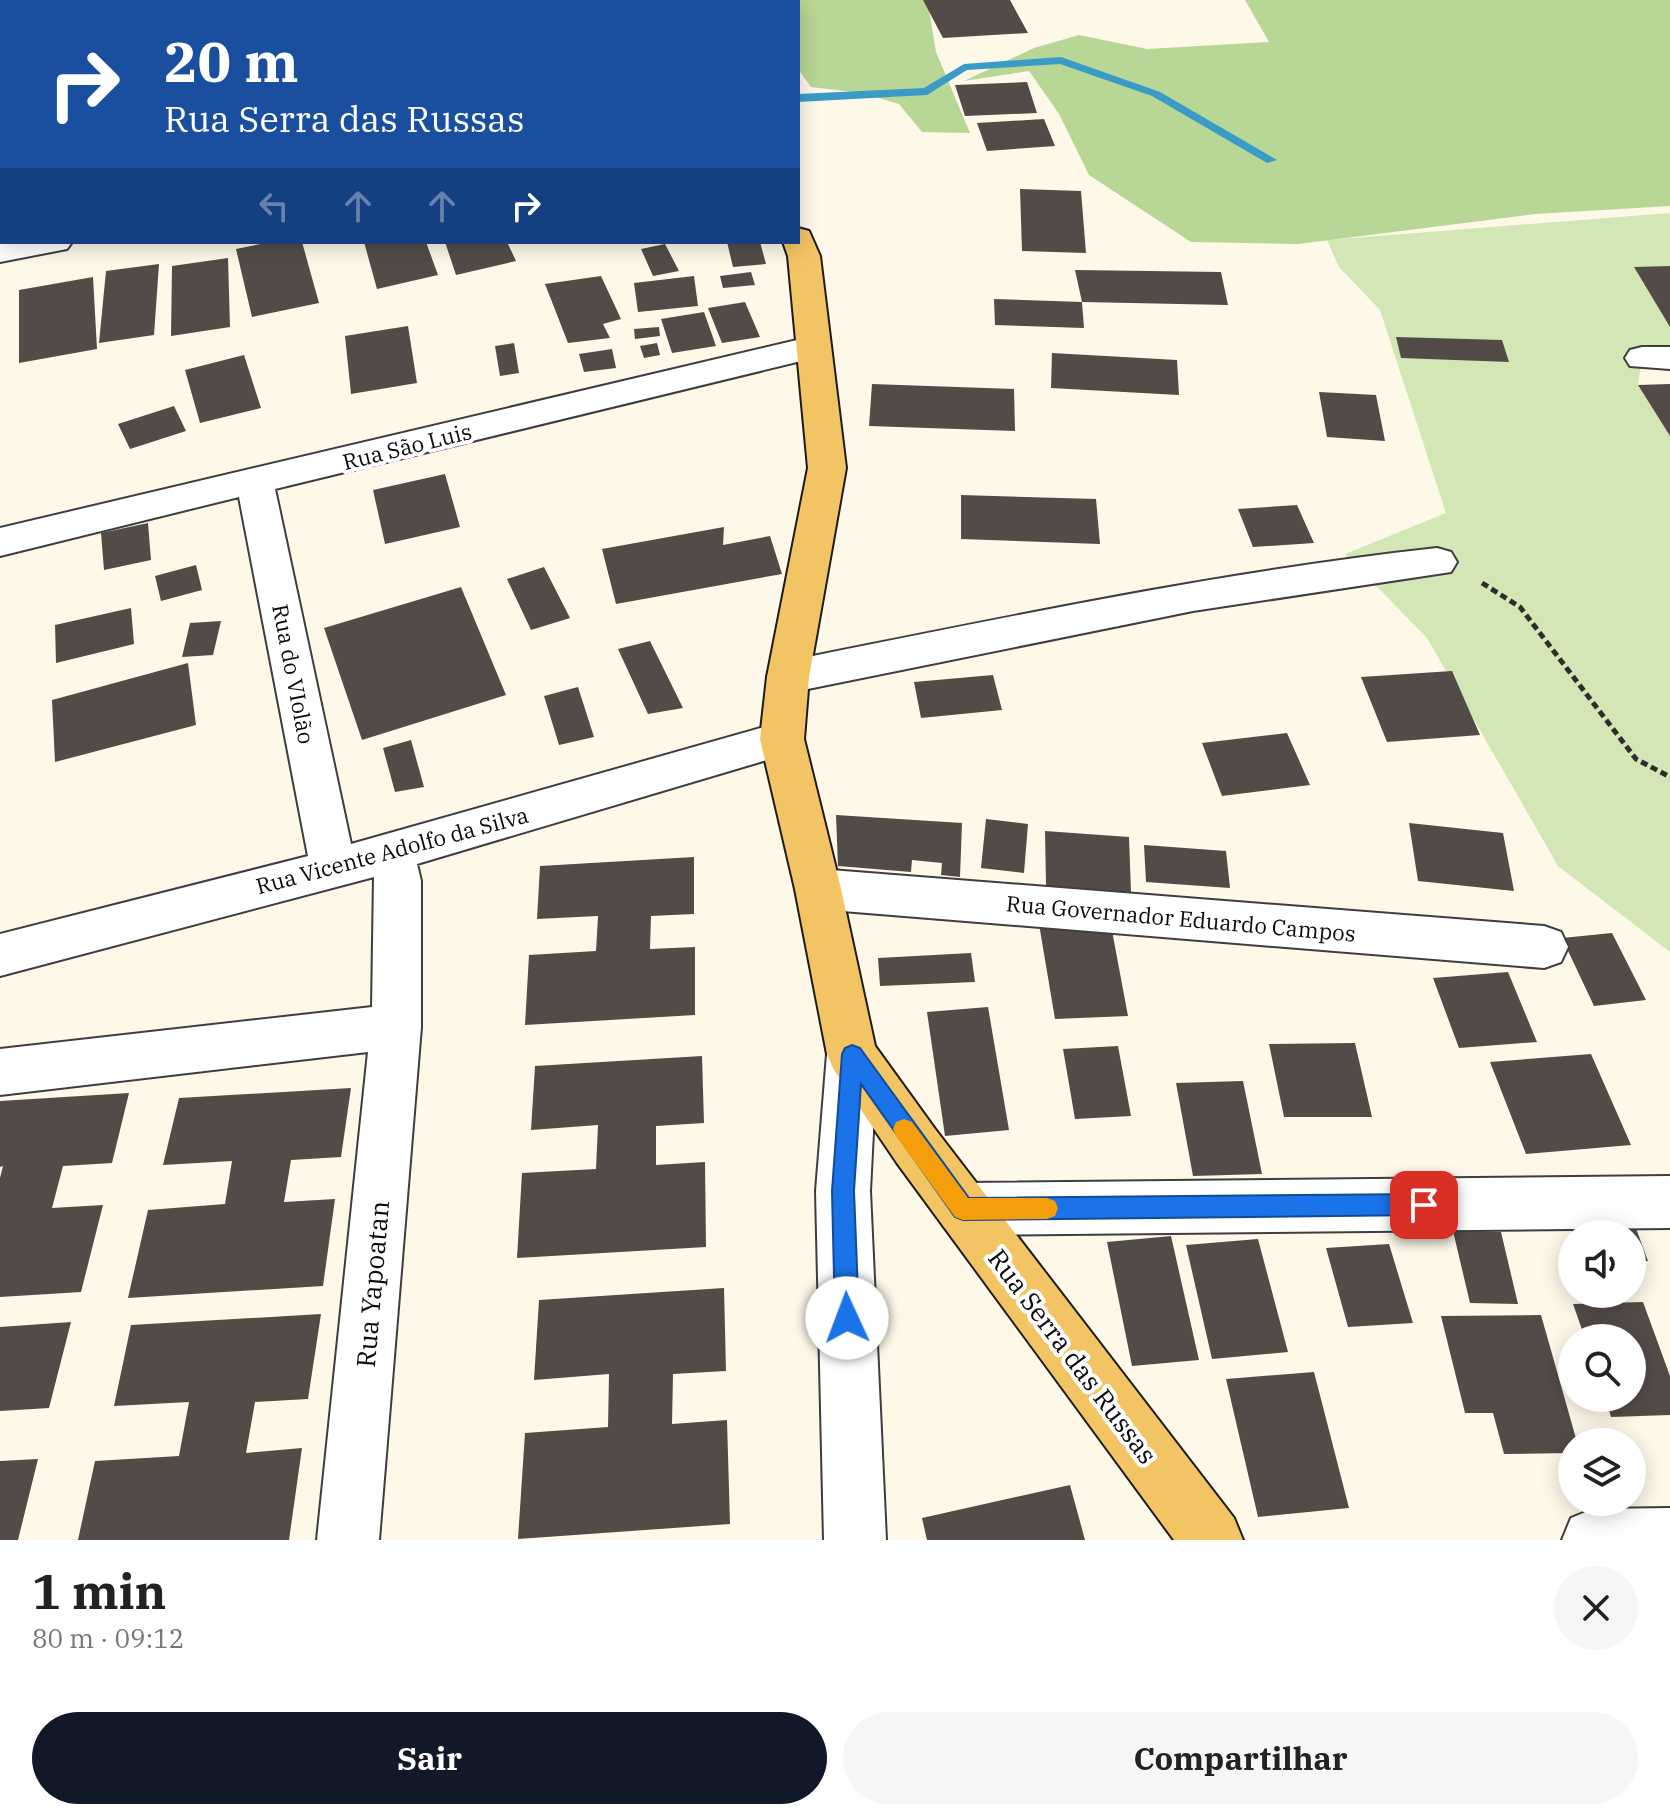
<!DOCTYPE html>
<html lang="pt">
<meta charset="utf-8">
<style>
:root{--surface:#fff;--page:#f6f6f6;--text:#222;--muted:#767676;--accent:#111827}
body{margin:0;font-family:"IBM Plex Serif",serif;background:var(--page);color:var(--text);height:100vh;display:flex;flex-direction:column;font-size:30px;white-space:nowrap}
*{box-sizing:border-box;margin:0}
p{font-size:26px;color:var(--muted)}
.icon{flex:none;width:44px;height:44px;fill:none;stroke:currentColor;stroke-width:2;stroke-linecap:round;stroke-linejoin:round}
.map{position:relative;height:1540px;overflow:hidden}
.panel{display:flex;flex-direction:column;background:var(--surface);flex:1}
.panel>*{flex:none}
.banner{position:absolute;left:0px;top:0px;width:800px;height:244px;box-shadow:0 4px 20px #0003;background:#1a4fa0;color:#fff;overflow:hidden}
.buttons{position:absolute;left:1558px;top:1220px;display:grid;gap:16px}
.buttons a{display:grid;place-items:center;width:88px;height:88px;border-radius:50%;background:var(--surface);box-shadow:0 4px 20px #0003;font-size:40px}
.pin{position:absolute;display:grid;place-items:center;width:68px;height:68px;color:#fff;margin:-34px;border-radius:16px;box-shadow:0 4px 12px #0006}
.me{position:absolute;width:88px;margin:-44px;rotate:358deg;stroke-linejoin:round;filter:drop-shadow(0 0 6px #0008)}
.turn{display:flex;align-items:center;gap:28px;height:168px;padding:0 32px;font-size:36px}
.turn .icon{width:104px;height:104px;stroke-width:2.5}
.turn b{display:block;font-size:56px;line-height:68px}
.lanes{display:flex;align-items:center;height:76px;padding:0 32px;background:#0003;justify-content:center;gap:40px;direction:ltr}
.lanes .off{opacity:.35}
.round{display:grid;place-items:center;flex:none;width:84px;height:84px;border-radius:42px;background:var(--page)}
.summary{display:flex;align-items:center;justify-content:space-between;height:136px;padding:0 32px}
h1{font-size:48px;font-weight:800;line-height:60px}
.cta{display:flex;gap:16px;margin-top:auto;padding:16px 32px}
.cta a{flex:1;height:92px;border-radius:48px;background:var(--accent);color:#fff;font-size:32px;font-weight:800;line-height:92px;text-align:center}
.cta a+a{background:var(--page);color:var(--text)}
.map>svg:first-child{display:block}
.green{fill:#d3e6b5}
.forest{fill:#b8d695}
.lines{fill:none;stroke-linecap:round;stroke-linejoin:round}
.stream{fill:#3a9bc7;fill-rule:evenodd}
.building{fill:#534b48}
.minor-casing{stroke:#3e3e3e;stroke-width:4}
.major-casing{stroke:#1c1c1c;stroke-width:4}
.path{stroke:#2d2d2d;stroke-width:5;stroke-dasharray:7 4;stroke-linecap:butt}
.minor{fill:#fff;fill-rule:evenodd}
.major{fill:#f3c464;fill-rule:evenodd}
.route{fill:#1a73e8;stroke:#114b97;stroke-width:2}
.slow{fill:#f59e0b}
.labels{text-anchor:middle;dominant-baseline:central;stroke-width:8;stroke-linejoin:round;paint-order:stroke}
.street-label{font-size:22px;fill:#0b0b0b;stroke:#fff}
.near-street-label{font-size:26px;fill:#0b0b0b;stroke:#fff}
</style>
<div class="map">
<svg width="1670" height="1540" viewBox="0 0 1670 1540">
<rect width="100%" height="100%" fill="#fef8e9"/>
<!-- green -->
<path class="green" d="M 1670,213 L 1670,358 L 1642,358 L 1638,385 L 1670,436 L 1670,952 L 1558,866 L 1427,638 L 1345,554 L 1446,513 L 1380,310 L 1339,267 L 1327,240 Z"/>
<!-- forest -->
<path class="forest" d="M 765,0 L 924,0 L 928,4 L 936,52 L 970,133 L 922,132 L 899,104 L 862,93 L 811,87 L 798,69 L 798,2 Z
M 1245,0 L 1670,0 L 1670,206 L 1535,214 L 1298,244 L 1191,242 L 1089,175 L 1059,114 L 1029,71 L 964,81 L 1034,48 L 1079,35 L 1147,49 L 1269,42 Z"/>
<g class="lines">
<!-- stream -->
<path class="stream" d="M 1061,57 L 1160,92 L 1277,160 L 1267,163 L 1152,96 L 1060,64 L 967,70 L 927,95 L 798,102 L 798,94 L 924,88 L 964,64 Z
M 0,235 L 2,242 L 6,242 L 0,243 Z"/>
</g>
<!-- building -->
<path class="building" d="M 923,0 L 1010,0 L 1028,33 L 943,38 Z
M 1027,82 L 1037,113 L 965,116 L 955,85 Z
M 1044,119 L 1055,146 L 987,151 L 977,123 Z
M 1020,189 L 1081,191 L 1086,253 L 1022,251 Z
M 270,242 L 302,242 L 319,303 L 252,317 L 236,249 Z
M 364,242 L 426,242 L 438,275 L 377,289 Z
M 445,242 L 507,242 L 516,261 L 456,275 Z
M 727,242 L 760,242 L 766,264 L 733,267 Z
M 665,244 L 679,271 L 653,276 L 641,249 Z
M 228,258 L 230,327 L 171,336 L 172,266 Z
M 159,264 L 154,335 L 99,343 L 106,271 Z
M 1670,266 L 1670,327 L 1634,267 Z
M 1075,270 L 1221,272 L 1228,305 L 1082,302 Z
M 751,272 L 755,285 L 723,288 L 720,276 Z
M 601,276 L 621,319 L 603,324 L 610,338 L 568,343 L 545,284 Z
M 694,276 L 698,306 L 638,312 L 634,283 Z
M 93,277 L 97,349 L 19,363 L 19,290 Z
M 994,299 L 1082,302 L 1084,328 L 995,325 Z
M 745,302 L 760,337 L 722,343 L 708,308 Z
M 704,312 L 716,346 L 672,353 L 661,319 Z
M 408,326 L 417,383 L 351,394 L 345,336 Z
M 659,327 L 660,336 L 635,339 L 634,329 Z
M 1396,337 L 1502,340 L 1509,362 L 1401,358 Z
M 514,343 L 519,373 L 500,376 L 495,346 Z
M 657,343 L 660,355 L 644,358 L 640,346 Z
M 612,349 L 616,368 L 584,372 L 579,354 Z
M 1052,353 L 1177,360 L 1179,395 L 1051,388 Z
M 244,355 L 261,408 L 200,423 L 185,370 Z
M 872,384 L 1014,389 L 1015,431 L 869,426 Z
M 1670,384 L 1670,436 L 1638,385 Z
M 1319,392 L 1376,395 L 1385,441 L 1327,437 Z
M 174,406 L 186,431 L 130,449 L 118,424 Z
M 445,474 L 460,527 L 385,544 L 373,490 Z
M 961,495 L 1096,499 L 1100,544 L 961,539 Z
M 1297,505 L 1314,543 L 1253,547 L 1238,509 Z
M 148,523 L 151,560 L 104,570 L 101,533 Z
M 724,527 L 723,545 L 770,536 L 782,574 L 616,604 L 602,549 Z
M 196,565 L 202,590 L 161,601 L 155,576 Z
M 544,567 L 570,618 L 531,630 L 507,579 Z
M 461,587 L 506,695 L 362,740 L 324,628 Z
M 131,608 L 134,644 L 56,663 L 55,625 Z
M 221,621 L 213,655 L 182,657 L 190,623 Z
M 650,641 L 683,708 L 648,714 L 618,649 Z
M 188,663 L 196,725 L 55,762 L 52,700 Z
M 1452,671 L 1480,735 L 1387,742 L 1361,677 Z
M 993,675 L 1002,710 L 921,718 L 914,682 Z
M 578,687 L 594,737 L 559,745 L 544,696 Z
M 1287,733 L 1310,785 L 1222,796 L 1202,743 Z
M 411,740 L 424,787 L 395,792 L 383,748 Z
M 836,815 L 962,823 L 960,877 L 941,875 L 942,863 L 912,860 L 911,872 L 838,866 Z
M 986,819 L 1028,824 L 1024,873 L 981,868 Z
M 1409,823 L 1503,833 L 1514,891 L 1418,881 Z
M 1045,831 L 1129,837 L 1131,892 L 1046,886 Z
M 1144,845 L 1226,851 L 1230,888 L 1146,882 Z
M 694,857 L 694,914 L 651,916 L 650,949 L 695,947 L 695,1015 L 525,1025 L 529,955 L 596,951 L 598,916 L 537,919 L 540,866 Z
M 1110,920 L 1128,1016 L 1055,1019 L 1039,924 Z
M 1612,933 L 1646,1000 L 1594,1006 L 1562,938 Z
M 971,953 L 975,982 L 880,986 L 878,958 Z
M 1508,972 L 1537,1042 L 1459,1048 L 1433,978 Z
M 988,1007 L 1009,1130 L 945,1136 L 927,1012 Z
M 1355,1043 L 1372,1117 L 1284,1117 L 1269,1044 Z
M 1118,1046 L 1131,1116 L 1075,1119 L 1063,1049 Z
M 1591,1054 L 1631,1145 L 1526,1154 L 1490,1062 Z
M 702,1056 L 704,1123 L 656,1126 L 656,1165 L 705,1162 L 706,1247 L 517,1258 L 522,1173 L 596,1169 L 598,1125 L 531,1130 L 535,1066 Z
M 1243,1081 L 1262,1174 L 1193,1176 L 1176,1083 Z
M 351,1088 L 341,1157 L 291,1160 L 284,1202 L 335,1199 L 323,1286 L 128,1298 L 148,1210 L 225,1204 L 232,1161 L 163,1165 L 179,1098 Z
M 129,1093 L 112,1163 L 63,1166 L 52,1208 L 103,1205 L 81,1292 L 0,1297 L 0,1178 L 3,1166 L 0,1167 L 0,1101 Z
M 1634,1223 L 1648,1261 L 1632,1262 L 1632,1234 L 1573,1234 L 1570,1226 Z
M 1453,1231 L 1501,1232 L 1518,1304 L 1470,1303 Z
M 1171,1236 L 1199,1360 L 1132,1366 L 1107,1242 Z
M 1258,1239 L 1288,1352 L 1212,1359 L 1186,1245 Z
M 1389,1244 L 1413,1323 L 1348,1327 L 1326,1248 Z
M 724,1288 L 726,1371 L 673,1374 L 672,1424 L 727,1420 L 730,1524 L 518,1539 L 525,1433 L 608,1427 L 609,1374 L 534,1380 L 539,1300 Z
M 1643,1302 L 1670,1376 L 1670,1415 L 1611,1417 L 1605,1398 L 1632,1398 L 1632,1338 L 1585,1338 L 1573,1304 Z
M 321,1314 L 308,1399 L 255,1402 L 246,1453 L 302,1448 L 289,1540 L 78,1540 L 95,1461 L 179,1456 L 189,1402 L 114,1406 L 131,1325 Z
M 1541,1315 L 1577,1442 L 1572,1442 L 1572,1453 L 1504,1454 L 1493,1413 L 1465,1413 L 1441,1316 Z
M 71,1322 L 49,1408 L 0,1411 L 0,1327 Z
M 1314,1372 L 1349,1508 L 1258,1517 L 1226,1379 Z
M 38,1459 L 18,1540 L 0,1540 L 0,1461 Z
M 1070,1485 L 1085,1540 L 927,1540 L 922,1518 Z"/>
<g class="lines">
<defs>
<path id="minor" d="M 125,0 L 151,0 L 152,2 L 126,2 Z
M 0,242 L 72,242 L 67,249 L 0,262 Z
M 814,336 L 826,339 L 831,347 L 826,355 L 275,489 L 351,844 L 782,722 L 797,727 L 804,739 L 797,751 L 417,864 L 421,881 L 421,1027 L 379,1540 L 317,1540 L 368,1052 L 0,1095 L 0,1049 L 372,1007 L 374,877 L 0,976 L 0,934 L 308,856 L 239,497 L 0,556 L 0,528 Z
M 1642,347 L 1670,347 L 1670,369 L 1630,366 L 1625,358 L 1630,350 Z
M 1437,548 L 1451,552 L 1457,562 L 1451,572 L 1193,611 L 788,693 L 773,688 L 767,677 L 773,666 L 788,661 C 1004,618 1218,572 1437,548 Z
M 818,869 L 1544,926 L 1561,932 L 1568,947 L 1561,962 L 1544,968 L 818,909 L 801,903 L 795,889 L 801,875 Z
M 852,1031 L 870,1038 L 877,1054 L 870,1191 L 886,1540 L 824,1540 L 816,1191 L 827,1054 L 834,1038 Z
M 1670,1176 L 1670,1228 L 963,1235 L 944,1227 L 936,1209 L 944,1191 L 963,1183 Z
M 1670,1508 L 1670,1540 L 1562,1540 L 1571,1518 L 1593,1509 Z"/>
<path id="major" d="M 714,0 L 740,0 L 741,2 L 715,2 Z
M 798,228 L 809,231 L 820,256 L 846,468 L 809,677 L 804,739 L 841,889 L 875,1046 L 935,1129 L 1234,1518 L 1243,1540 L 1174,1540 L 897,1163 L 834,1070 L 827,1054 L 795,889 L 760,739 L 767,677 L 808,468 L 788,256 L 783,242 L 798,242 Z"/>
</defs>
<!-- minor casing -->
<use href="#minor" class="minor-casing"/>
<!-- major casing -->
<use href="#major" class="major-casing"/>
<!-- path -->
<path class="path" d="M 1482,583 L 1520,607 L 1636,759 L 1670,777"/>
<!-- minor -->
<use href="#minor" class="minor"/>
<!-- major -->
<use href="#major" class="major"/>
</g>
<!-- route -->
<path class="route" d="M 852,1045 L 860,1048 L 969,1198 L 1424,1194 L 1432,1197 L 1435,1205 L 1432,1212 L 1424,1215 L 963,1220 L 955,1217 L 861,1084 L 854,1191 L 859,1318 L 855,1326 L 847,1330 L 839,1326 L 835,1318 L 832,1191 L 842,1054 L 845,1048 Z"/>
<!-- slow -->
<path class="slow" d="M 904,1119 L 912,1122 L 968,1198 L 1047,1198 L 1055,1201 L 1058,1208 L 1055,1216 L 1047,1219 L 963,1220 L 955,1217 L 896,1136 L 893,1129 L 896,1122 Z"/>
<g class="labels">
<!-- street labels -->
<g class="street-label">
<text transform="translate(407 446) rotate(-14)">Rua São Luis</text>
<text transform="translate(294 674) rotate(79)">Rua do VIolão</text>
<text transform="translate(392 850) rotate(-15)">Rua Vicente Adolfo da Silva</text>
<text transform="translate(1181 918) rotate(5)">Rua Governador Eduardo Campos</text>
</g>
<!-- near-street labels -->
<g class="near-street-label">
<text transform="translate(372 1284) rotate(-85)">Rua Yapoatan</text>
<text transform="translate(1073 1356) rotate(53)">Rua Serra das Russas</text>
</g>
</g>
</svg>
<div class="buttons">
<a><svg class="icon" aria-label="sound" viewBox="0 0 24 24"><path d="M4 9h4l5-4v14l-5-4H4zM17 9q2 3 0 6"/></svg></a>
<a><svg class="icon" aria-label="search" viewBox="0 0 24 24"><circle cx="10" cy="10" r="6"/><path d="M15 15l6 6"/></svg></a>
<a><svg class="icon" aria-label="layers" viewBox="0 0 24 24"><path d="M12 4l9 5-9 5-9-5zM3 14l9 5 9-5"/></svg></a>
</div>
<div class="pin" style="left:1424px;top:1205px;background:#d93025"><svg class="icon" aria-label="arrive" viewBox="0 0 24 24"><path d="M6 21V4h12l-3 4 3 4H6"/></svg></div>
<svg class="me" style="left:847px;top:1318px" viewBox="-20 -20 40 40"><circle r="19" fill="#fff"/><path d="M0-13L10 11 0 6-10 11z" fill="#1a73e8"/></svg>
<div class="banner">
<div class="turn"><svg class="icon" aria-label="right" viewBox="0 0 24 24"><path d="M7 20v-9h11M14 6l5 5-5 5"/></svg><div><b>20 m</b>Rua Serra das Russas</div></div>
<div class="lanes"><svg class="icon off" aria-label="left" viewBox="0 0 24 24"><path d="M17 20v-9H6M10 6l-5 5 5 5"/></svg><svg class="icon off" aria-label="ahead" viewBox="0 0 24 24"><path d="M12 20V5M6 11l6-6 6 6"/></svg><svg class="icon off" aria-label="ahead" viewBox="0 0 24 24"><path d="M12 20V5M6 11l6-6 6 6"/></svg><svg class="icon" aria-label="right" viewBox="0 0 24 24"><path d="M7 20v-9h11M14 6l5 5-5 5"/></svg></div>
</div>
</div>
<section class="panel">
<div class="summary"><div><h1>1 min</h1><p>80 m · 09:12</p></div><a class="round"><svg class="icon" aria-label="close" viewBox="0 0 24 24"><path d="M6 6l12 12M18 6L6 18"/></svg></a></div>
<div class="cta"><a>Sair</a><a>Compartilhar</a></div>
</section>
